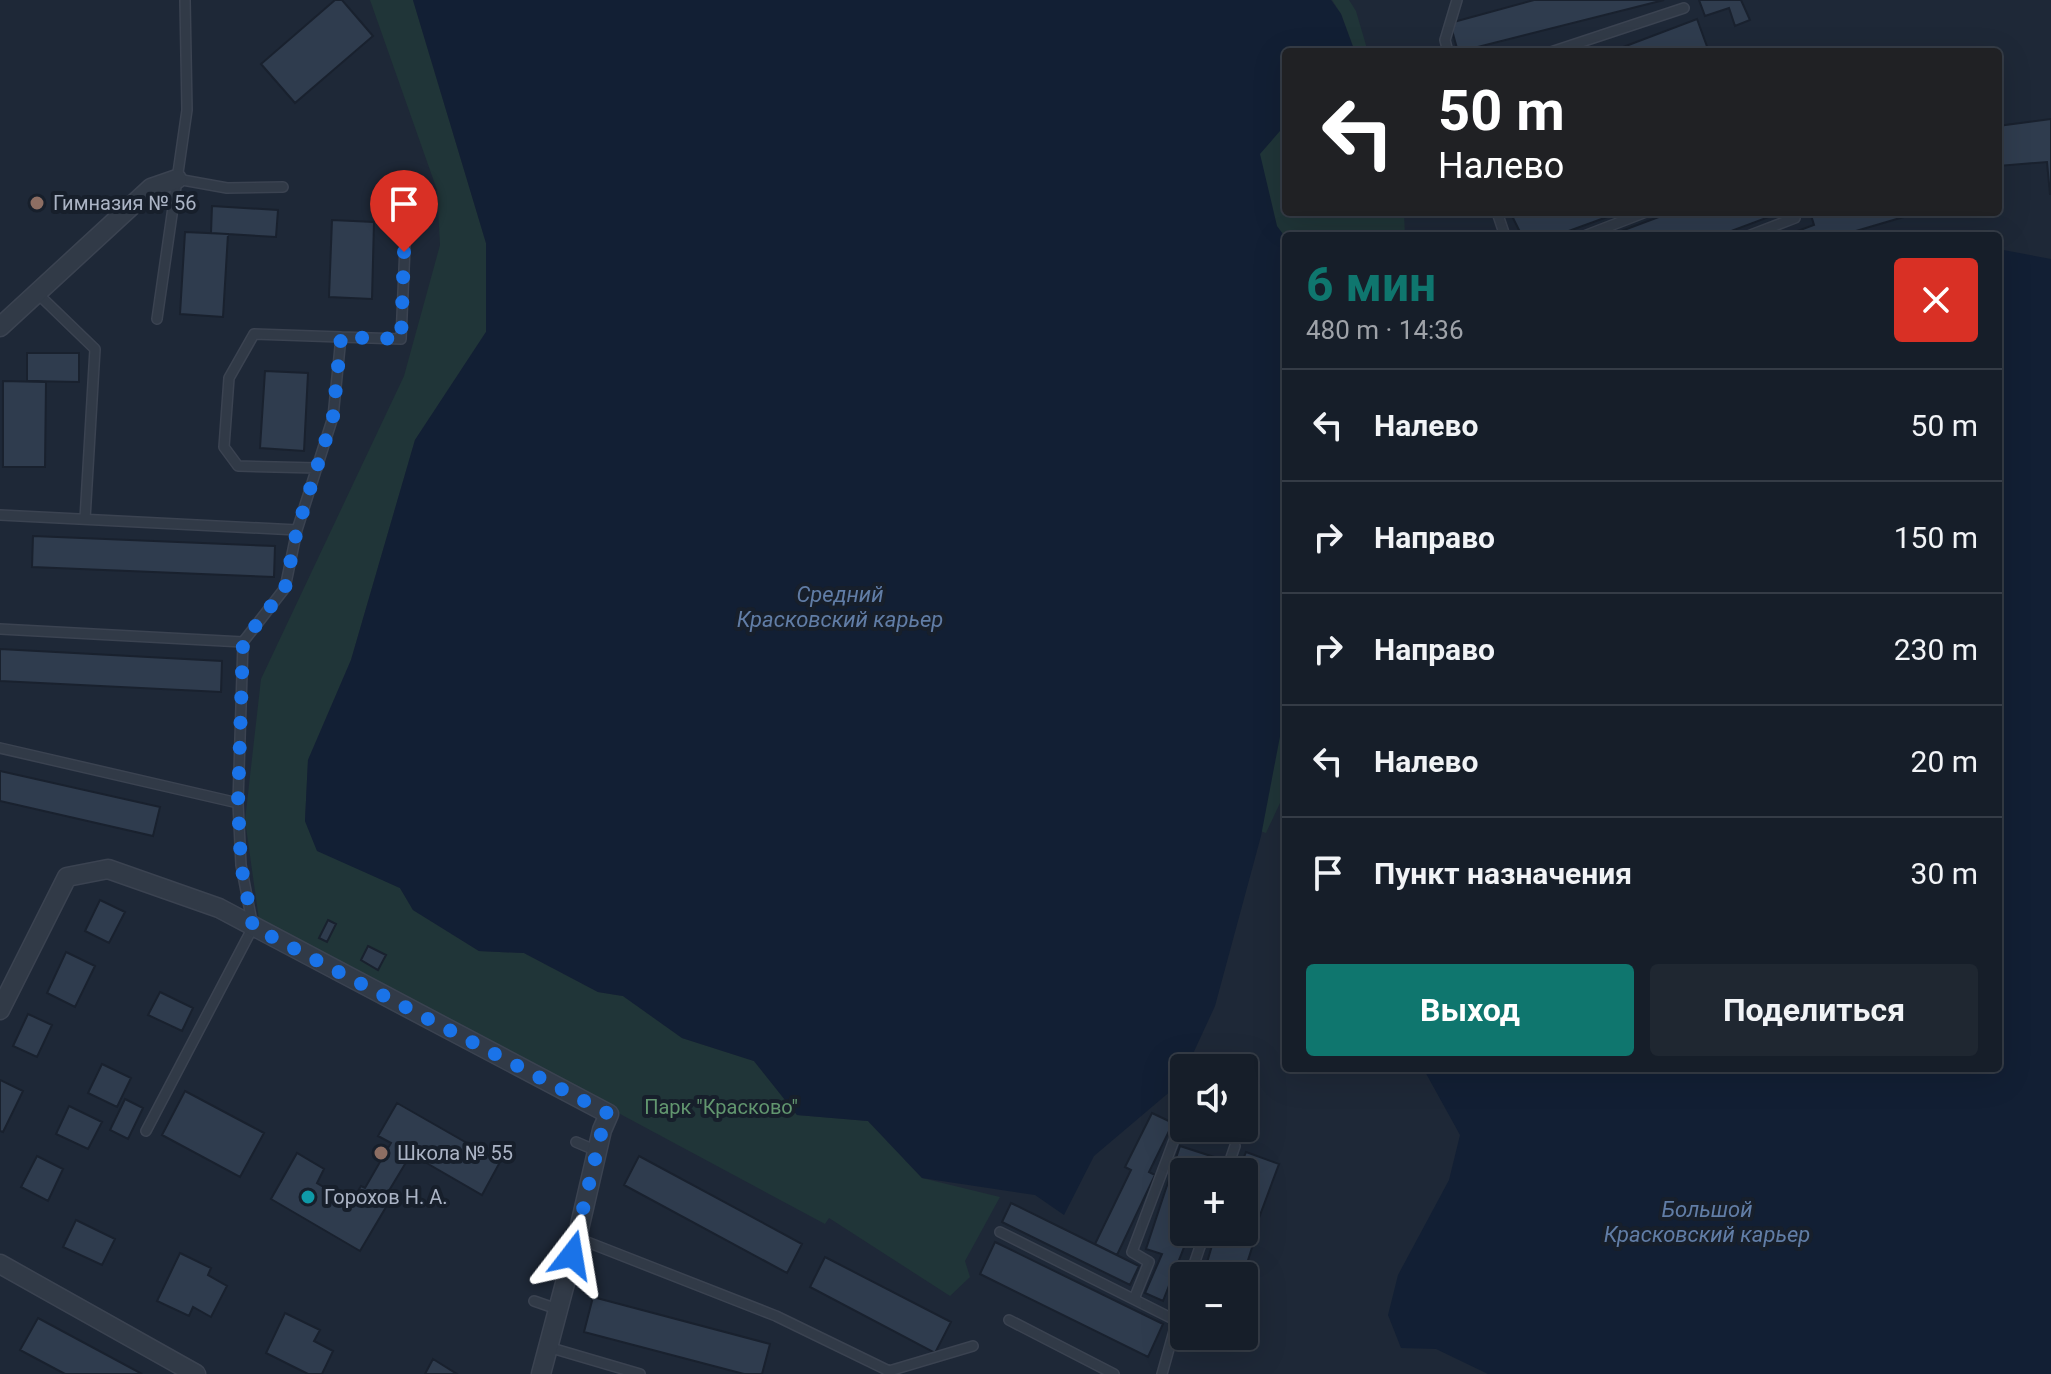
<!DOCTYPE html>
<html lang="ru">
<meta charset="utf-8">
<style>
:root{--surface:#161e29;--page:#1f2731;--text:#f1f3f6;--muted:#9ea2a8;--line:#353c46;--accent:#0f766e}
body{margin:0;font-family:Roboto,sans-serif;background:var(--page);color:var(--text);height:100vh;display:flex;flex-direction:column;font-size:30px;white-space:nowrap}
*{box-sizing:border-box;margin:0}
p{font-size:26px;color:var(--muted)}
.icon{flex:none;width:44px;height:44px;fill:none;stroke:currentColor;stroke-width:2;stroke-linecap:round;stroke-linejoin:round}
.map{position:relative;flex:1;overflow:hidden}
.drawer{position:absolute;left:1282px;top:232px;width:720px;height:840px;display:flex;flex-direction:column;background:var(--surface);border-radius:8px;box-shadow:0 8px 32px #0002,0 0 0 2px var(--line)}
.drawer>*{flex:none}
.guide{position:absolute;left:1282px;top:48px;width:720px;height:168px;border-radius:8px;box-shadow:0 8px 32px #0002,0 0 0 2px var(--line);background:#202124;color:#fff;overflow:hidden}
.tools{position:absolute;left:1170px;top:1054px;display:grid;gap:16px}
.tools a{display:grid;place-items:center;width:88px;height:88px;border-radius:8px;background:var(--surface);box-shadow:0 8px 32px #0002,0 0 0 2px var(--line);font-size:40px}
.pin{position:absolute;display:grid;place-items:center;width:68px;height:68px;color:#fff;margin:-82px -34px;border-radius:50% 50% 50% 0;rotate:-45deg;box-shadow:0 0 8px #0007}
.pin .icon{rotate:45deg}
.me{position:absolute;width:88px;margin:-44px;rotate:14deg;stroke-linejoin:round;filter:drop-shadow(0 0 6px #0008)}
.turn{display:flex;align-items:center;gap:28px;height:168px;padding:0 24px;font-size:36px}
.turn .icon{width:104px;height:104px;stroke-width:2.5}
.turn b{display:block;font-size:56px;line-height:68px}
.round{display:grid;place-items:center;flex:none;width:84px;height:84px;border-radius:8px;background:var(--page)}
.summary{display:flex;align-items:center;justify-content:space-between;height:136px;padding:0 24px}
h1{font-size:48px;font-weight:700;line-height:60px;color:var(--accent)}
.primary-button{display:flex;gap:16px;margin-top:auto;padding:16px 24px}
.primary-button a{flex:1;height:92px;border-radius:8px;background:var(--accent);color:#fff;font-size:32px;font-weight:700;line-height:92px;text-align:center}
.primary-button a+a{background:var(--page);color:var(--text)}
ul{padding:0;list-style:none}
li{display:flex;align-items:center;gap:24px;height:112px;padding:0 24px;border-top:2px solid var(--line)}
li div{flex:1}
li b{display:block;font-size:30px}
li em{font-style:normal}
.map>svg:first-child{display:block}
.green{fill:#203538}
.water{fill:#121f34}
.building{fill:#2f3c4e;stroke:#19212e;stroke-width:2}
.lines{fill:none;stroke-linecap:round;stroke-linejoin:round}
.lane-casing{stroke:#3b4351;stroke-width:12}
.street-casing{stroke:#3b4351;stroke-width:21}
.lane{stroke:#313a47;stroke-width:9}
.street{stroke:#313a47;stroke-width:18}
.route{stroke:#1a73e8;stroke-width:14;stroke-dasharray:0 25.2}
.education-dot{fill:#8d6e63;stroke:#171f2b;stroke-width:3}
.culture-dot{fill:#0f9aa8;stroke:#171f2b;stroke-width:3}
.labels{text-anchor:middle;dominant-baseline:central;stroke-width:8;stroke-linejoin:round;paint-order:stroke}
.poi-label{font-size:20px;fill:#abb4c5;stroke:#171f2b;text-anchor:start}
.park-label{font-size:20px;fill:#62966f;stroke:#171f2b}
.water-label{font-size:22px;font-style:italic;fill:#617da6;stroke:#171f2b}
</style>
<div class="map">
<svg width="2051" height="1374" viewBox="0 0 2051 1374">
<rect width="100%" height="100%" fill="#1e2837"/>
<!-- green -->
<path class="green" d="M 370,0 L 413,0 L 486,243 L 486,332 L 415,440 L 351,660 L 308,760 L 305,821 L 317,850 L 400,888 L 413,910 L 479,951 L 524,953 L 598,992 L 623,996 L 682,1038 L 754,1061 L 797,1115 L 868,1121 L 922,1178 L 1000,1197 L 965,1261 L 970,1277 L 950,1296 L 829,1218 L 825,1224 L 259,920 L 245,820 L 261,679 L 404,376 L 440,245 L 437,190 Z
M 1332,0 L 1349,0 L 1356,11 L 1368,52 L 1348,52 L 1353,46 L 1341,14 Z
M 1286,119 L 1286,212 L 1404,212 L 1405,236 L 1286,236 L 1286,245 L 1273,229 L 1251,158 Z
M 1286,678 L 1286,790 L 1266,833 L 1257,830 Z"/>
<!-- water -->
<path class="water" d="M 413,0 L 1331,0 L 1341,14 L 1353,47 L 1348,52 L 1286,52 L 1286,124 L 1260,154 L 1277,226 L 1286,238 L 1286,705 L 1261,836 L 1215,1006 L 1179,1084 L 1094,1156 L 1064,1215 L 1035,1195 L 922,1178 L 868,1121 L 797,1115 L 754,1061 L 682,1038 L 623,996 L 598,992 L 524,953 L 479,951 L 413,910 L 400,888 L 317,851 L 305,821 L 308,760 L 351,660 L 415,440 L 486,332 L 486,243 Z
M 1998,249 L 2051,259 L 2051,1374 L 1488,1374 L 1436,1349 L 1401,1348 L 1388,1315 L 1398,1275 L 1449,1180 L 1460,1135 L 1423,1068 L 1998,1068 Z"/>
<!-- building -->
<path class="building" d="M 335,0 L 342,0 L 373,36 L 295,103 L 261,64 Z
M 1534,0 L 1664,0 L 1458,52 L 1450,23 Z
M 1699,0 L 1741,0 L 1750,20 L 1735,26 L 1729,8 L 1705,16 Z
M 1697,19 L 1709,52 L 1610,52 Z
M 2051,119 L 2051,194 L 2050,194 L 2047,162 L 1998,166 L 1998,126 Z
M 212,206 L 278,210 L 276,237 L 211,233 Z
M 1510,212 L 1621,212 L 1555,236 L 1522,236 Z
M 1672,212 L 1782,212 L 1718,236 L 1608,236 Z
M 1810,212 L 1906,212 L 1907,216 L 1839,236 L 1784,236 L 1814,225 Z
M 332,220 L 374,222 L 372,299 L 329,297 Z
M 185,232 L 228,234 L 223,317 L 180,314 Z
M 27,353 L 79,353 L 79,382 L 27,381 Z
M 265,371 L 308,373 L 304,451 L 260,448 Z
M 3,381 L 46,382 L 45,467 L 3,467 Z
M 33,536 L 275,546 L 274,577 L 32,567 Z
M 0,649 L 222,661 L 221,692 L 0,681 Z
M 0,771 L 160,807 L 153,836 L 0,801 Z
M 100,900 L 125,912 L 109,943 L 85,931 Z
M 328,920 L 336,924 L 327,942 L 319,938 Z
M 368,946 L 386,955 L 378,970 L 361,960 Z
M 66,952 L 95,966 L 75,1007 L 47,993 Z
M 160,992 L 193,1008 L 182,1031 L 148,1015 Z
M 28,1014 L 52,1025 L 37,1057 L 13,1046 Z
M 102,1064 L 131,1078 L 117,1107 L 88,1093 Z
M 0,1080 L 23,1091 L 3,1132 L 0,1131 Z
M 185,1091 L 264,1133 L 240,1177 L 162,1135 Z
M 125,1099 L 143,1108 L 128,1139 L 110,1130 Z
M 397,1103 L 500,1162 L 482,1195 L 411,1154 L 384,1199 L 389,1202 L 360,1251 L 271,1199 L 297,1153 L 324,1169 L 317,1183 L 351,1203 L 361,1186 L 365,1188 L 391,1143 L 378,1136 Z
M 69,1106 L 102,1122 L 88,1149 L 56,1134 Z
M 1152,1113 L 1173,1123 L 1149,1172 L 1155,1175 L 1117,1255 L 1095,1244 L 1131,1170 L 1125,1167 Z
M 1180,1146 L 1214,1157 L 1209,1172 L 1184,1172 L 1184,1232 L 1190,1232 L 1163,1301 L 1145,1293 L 1162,1254 L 1146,1249 Z
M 1246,1152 L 1279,1164 L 1253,1234 L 1256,1235 L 1243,1276 L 1203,1276 L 1216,1232 L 1244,1232 L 1244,1172 L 1238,1172 Z
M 37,1156 L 63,1169 L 48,1201 L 21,1187 Z
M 639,1156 L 802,1244 L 787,1273 L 624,1185 Z
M 1011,1203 L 1139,1266 L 1130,1285 L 1002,1222 Z
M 76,1220 L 115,1239 L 102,1265 L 63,1247 Z
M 995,1242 L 1163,1324 L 1148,1357 L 980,1274 Z
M 180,1253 L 211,1268 L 208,1275 L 227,1286 L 211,1317 L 193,1307 L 189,1316 L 157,1301 Z
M 825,1257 L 951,1322 L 935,1353 L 810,1287 Z
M 593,1297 L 770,1344 L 762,1374 L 744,1374 L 584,1332 Z
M 285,1313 L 320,1330 L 314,1341 L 333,1351 L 322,1374 L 308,1374 L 266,1353 Z
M 38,1318 L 142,1374 L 65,1374 L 20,1350 Z
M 433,1359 L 457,1374 L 425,1374 Z"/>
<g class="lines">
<defs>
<path id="lane" d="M 1448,52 L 1445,40 L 1457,0
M 1551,52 L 1684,8
M 177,179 L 227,188 L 283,187
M 1497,212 L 1505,236
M 1584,236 L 1646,212
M 1748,236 L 1795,218
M 37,293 L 95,349 L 85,519
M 157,319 L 187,110 L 185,0
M 317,468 L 238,466 L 224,447 L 229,378 L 254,334 L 341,337
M 0,515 L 297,530 L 285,588 L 243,642
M 297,530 L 333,417 L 341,337 L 401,339 L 406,223
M 0,629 L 243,642 L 238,803
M 0,748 L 238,803 L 241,865 L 253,927 L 146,1131
M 576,1142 L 597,1151
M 1226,1172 L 1235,1146
M 1000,1232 L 1175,1320
M 577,1238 L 776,1316 L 889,1371 L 888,1374
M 1190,1276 L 1205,1232
M 1134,1299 L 1149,1262 L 1132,1252 L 1179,1127
M 534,1301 L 557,1309
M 1009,1320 L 1114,1374
M 548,1347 L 640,1374
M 889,1371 L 973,1346
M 1162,1374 L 1184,1295"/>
<path id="street" d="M 0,327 L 151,188 L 177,179
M 0,1010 L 67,877 L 108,869 L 219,908 L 609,1114 L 602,1130 L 577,1238 L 541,1374
M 0,1264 L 196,1374"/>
</defs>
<!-- lane casing -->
<use href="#lane" class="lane-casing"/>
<!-- street casing -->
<use href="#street" class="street-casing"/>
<!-- lane -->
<use href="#lane" class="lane"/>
<!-- street -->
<use href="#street" class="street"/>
</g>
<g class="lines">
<!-- route -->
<path class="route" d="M 404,252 L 401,339 L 341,337 L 333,417 L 297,530 L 285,588 L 243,642 L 238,803 L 241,865 L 253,927 L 609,1114 L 602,1130 L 572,1255"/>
</g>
<!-- markers -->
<g class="education-dot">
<circle cx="37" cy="203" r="8"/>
<circle cx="381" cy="1153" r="8"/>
</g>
<circle class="culture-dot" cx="308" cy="1197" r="8"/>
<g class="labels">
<!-- poi labels -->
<g class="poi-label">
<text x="53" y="203">Гимназия № 56</text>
<text x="397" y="1153">Школа № 55</text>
<text x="324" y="1197">Горохов Н. А.</text>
</g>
<!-- park labels -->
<g class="park-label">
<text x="721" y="1107">Парк "Красково"</text>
</g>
<!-- water labels -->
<g class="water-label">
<text x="840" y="594">Средний<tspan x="840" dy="25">Красковский карьер</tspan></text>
<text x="1707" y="1209">Большой<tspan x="1707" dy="25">Красковский карьер</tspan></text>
</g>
</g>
</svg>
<div class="tools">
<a><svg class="icon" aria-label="sound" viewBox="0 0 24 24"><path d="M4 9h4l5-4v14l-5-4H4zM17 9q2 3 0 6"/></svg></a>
<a>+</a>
<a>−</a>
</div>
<div class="pin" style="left:404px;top:252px;background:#d93025"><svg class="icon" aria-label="arrive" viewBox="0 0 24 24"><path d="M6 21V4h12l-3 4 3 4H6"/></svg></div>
<svg class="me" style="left:572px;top:1255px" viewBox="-20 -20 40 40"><path d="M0-17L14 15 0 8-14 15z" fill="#1a73e8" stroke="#fff" stroke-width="4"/></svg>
<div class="guide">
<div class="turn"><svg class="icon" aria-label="left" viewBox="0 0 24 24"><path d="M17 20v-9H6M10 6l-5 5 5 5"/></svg><div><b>50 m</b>Налево</div></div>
</div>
<section class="drawer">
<div class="summary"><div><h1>6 мин</h1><p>480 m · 14:36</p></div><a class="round" style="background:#d93025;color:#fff"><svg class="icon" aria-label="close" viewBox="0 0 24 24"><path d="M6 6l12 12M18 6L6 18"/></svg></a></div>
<ul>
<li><svg class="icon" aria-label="left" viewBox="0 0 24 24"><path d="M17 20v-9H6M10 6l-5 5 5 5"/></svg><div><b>Налево</b></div><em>50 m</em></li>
<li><svg class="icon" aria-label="right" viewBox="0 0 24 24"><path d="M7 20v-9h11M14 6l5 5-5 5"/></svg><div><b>Направо</b></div><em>150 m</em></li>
<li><svg class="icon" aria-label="right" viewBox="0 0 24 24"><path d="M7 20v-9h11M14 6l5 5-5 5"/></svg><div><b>Направо</b></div><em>230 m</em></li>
<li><svg class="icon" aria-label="left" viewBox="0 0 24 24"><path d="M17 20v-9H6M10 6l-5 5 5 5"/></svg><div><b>Налево</b></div><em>20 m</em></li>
<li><svg class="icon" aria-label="arrive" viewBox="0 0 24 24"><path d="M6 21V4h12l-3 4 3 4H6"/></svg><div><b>Пункт назначения</b></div><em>30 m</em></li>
</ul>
<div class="primary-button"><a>Выход</a><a>Поделиться</a></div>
</section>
</div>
